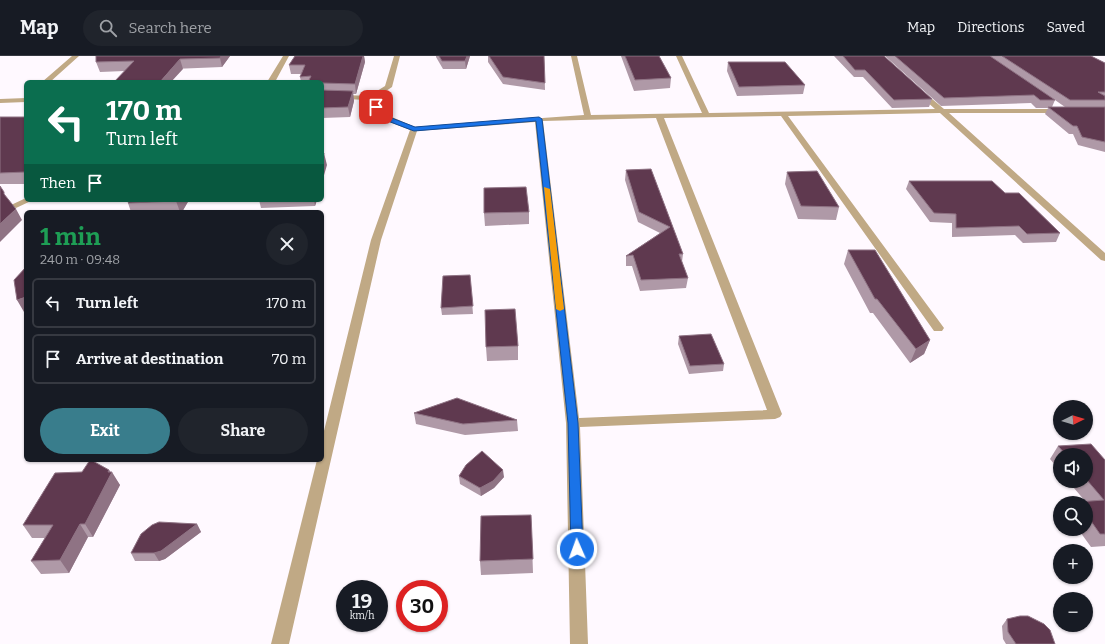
<!DOCTYPE html>
<meta charset="utf-8">
<style>
:root{--surface:#171b24;--page:#20242c;--text:#f1f3f6;--muted:#9ea1a6;--line:#363941;--accent:#397d8c}
body{margin:0;font-family:Bitter,serif;background:var(--page);color:var(--text);height:100vh;display:flex;flex-direction:column;font-size:15px;white-space:nowrap}
*{box-sizing:border-box;margin:0}
p{font-size:13px;color:var(--muted)}
.icon{flex:none;width:22px;height:22px;fill:none;stroke:currentColor;stroke-width:2;stroke-linecap:round;stroke-linejoin:round}
.map{position:relative;flex:1;overflow:hidden}
.side{position:absolute;left:24px;top:154px;width:300px;height:252px;display:flex;flex-direction:column;background:var(--surface);border-radius:6px;box-shadow:0 1px 3px #0004}
.side>*{flex:none}
.top-card{position:absolute;left:24px;top:24px;width:300px;height:122px;border-radius:6px;box-shadow:0 1px 3px #0004;background:#0b6e4f;color:#fff;overflow:hidden}
.needle{width:26px;rotate:85deg}
.buttons{position:absolute;left:1053px;top:344px;display:grid;gap:8px}
.buttons a{display:grid;place-items:center;width:40px;height:40px;border-radius:50%;background:var(--surface);box-shadow:0 1px 3px #0004;font-size:20px}
.speed{position:absolute;left:336px;top:524px;display:flex;gap:8px;font-size:20px;font-weight:700;text-align:center}
.speed>*{display:grid;place-content:center;width:52px;height:52px;border-radius:50%;background:var(--surface);box-shadow:0 1px 3px #0004;line-height:1}
.speed small{font-size:10px;font-weight:400}
.speed .limit{border:6px solid #d22;background:#fff;color:#111}
.pin{position:absolute;display:grid;place-items:center;width:34px;height:34px;color:#fff;margin:-17px;border-radius:8px;box-shadow:0 2px 6px #0006}
.me{position:absolute;width:44px;margin:-22px;rotate:358deg;stroke-linejoin:round;filter:drop-shadow(0 0 3px #0008)}
.turn{display:flex;align-items:center;gap:14px;height:84px;padding:0 16px;font-size:18px}
.turn .icon{width:52px;height:52px;stroke-width:2.5}
.turn b{display:block;font-size:28px;line-height:34px}
.then{display:flex;align-items:center;height:38px;padding:0 16px;background:#0003;gap:8px;font-size:15px}
.round{display:grid;place-items:center;flex:none;width:42px;height:42px;border-radius:21px;background:var(--page)}
.summary{display:flex;align-items:center;justify-content:space-between;height:68px;padding:0 16px}
h1{font-size:24px;font-weight:700;line-height:30px;color:#1e9e55}
.primary-button{display:flex;gap:8px;margin-top:auto;padding:8px 16px}
.primary-button a{flex:1;height:46px;border-radius:24px;background:var(--accent);color:#fff;font-size:16px;font-weight:700;line-height:46px;text-align:center}
.primary-button a+a{background:var(--page);color:var(--text)}
ul{padding:0;list-style:none}
li{display:flex;align-items:center;gap:12px;height:50px;margin:0 8px 6px;padding:0 8px;border:2px solid var(--line);border-radius:6px}
li div{flex:1}
li b{display:block;font-size:15px}
li em{font-style:normal}
header{display:flex;align-items:center;gap:24px;box-sizing:border-box;height:56px;padding:0 20px;background:var(--surface);border-bottom:1px solid var(--line)}
header strong{font-size:19px}
nav{display:flex;gap:22px;margin-inline-start:auto;font-size:14px}
.search{width:280px;height:36px;background:var(--page);display:flex;align-items:center;gap:10px;box-sizing:border-box;padding:0 14px;border-radius:22px;color:var(--muted);font-size:15px}
.map>svg:first-child{display:block}
.lines{fill:none;stroke-linecap:round;stroke-linejoin:round}
.minor{fill:#c0a985;fill-rule:evenodd}
.wall{fill:#af99a7;fill-rule:evenodd}
.shaded-wall{fill:#8f7384}
.building{fill:#5f394f;stroke:#8f7384}
.route{fill:#1a73e8;stroke:#114b97}
.slow{fill:#f59e0b}
</style>
<header>
<strong>Map</strong>
<div class="search"><svg class="icon" aria-label="search" viewBox="0 0 24 24"><circle cx="10" cy="10" r="6"/><path d="M15 15l6 6"/></svg>Search here</div>
<nav><a>Map</a><a>Directions</a><a>Saved</a></nav>
</header>
<div class="map">
<svg width="1105" height="588" viewBox="0 0 1105 588">
<rect width="100%" height="100%" fill="#fff9ff"/>
<g class="lines">
<!-- minor -->
<path class="minor" d="M 72,0 L 79,0 L 50,26 L 42,26 Z
M 283,0 L 289,0 L 275,26 L 267,26 Z
M 394,0 L 400,0 L 392,31 L 374,43 L 385,58 L 415,71 L 584,59 L 571,0 L 577,0 L 591,59 L 702,57 L 676,0 L 682,0 L 709,57 L 935,53 L 916,36 L 916,32 L 919,32 L 944,53 L 1065,53 L 1065,57 L 949,57 L 1105,197 L 1105,205 L 1101,204 L 940,57 L 788,60 L 944,272 L 942,275 L 934,275 L 781,60 L 664,62 L 782,358 L 780,361 L 775,363 L 580,371 L 588,588 L 570,588 L 566,367 L 535,66 L 417,75 L 381,184 L 289,588 L 271,588 L 317,404 L 322,404 L 322,383 L 371,184 L 410,74 L 379,62 L 368,44 L 322,42 L 322,38 L 369,40 L 385,30 ZM 656,62 L 767,354 L 579,362 L 543,65 Z
M 26,42 L 26,46 L 0,47 L 0,43 Z
M 26,142 L 26,144 L 33,144 L 16,152 L 11,149 Z"/>
</g>
<!-- wall -->
<path class="wall" d="M 96,0 L 230,0 L 222,11 L 100,16 L 96,6 Z
M 295,0 L 364,0 L 365,6 L 356,38 L 353,38 L 354,45 L 350,61 L 322,62 L 322,26 L 301,26 L 300,21 L 301,18 L 291,18 L 289,9 Z
M 436,0 L 470,0 L 466,13 L 443,13 L 436,1 Z
M 488,0 L 544,0 L 545,34 L 503,28 L 488,6 Z
M 621,0 L 659,0 L 671,22 L 670,32 L 634,35 Z
M 834,0 L 884,0 L 932,43 L 929,51 L 892,52 L 863,21 L 854,21 Z
M 885,0 L 1091,0 L 1105,7 L 1105,96 L 1078,89 L 1073,78 L 1069,78 L 1045,58 L 1048,52 L 1036,52 L 1031,47 L 941,50 ZM 1055,44 L 1065,51 L 1052,51 Z
M 728,6 L 805,29 L 803,38 L 737,40 L 727,15 Z
M 0,61 L 26,61 L 26,128 L 0,128 Z
M 651,113 L 683,198 L 682,206 L 688,222 L 686,232 L 640,235 L 632,210 L 626,210 L 626,200 L 660,177 L 638,166 L 625,124 L 626,114 Z
M 787,116 L 839,151 L 836,164 L 798,163 L 785,128 Z
M 909,125 L 1005,137 L 1060,177 L 1056,186 L 1023,187 L 1015,179 L 952,181 L 952,167 L 930,166 L 906,133 Z
M 130,144 L 189,144 L 182,156 L 131,156 L 128,147 Z
M 259,144 L 317,144 L 315,150 L 261,152 Z
M 529,156 L 529,168 L 485,170 L 484,157 Z
M 848,194 L 930,284 L 924,298 L 910,307 L 873,257 L 870,257 L 844,208 Z
M 470,219 L 473,258 L 442,259 L 441,252 Z
M 679,280 L 724,308 L 723,315 L 689,318 L 678,288 Z
M 518,290 L 518,304 L 487,305 L 486,291 Z
M 414,357 L 517,364 L 518,375 L 465,379 L 416,368 Z
M 1058,390 L 1105,404 L 1105,490 L 1091,491 L 1078,473 L 1086,473 L 1086,447 L 1076,447 L 1077,446 L 1085,445 L 1068,425 L 1086,425 L 1086,399 L 1060,399 L 1060,415 L 1050,403 Z
M 109,414 L 120,429 L 93,481 L 88,481 L 69,517 L 41,518 L 31,505 L 45,482 L 32,482 L 23,469 L 82,416 Z
M 459,420 L 504,421 L 494,432 L 481,440 L 460,428 Z
M 531,459 L 533,517 L 481,519 L 480,505 Z
M 197,468 L 201,476 L 165,503 L 159,505 L 135,505 L 131,497 Z
M 1007,563 L 1055,588 L 1006,588 L 1003,583 L 1002,570 Z"/>
<!-- shaded-wall -->
<path class="shaded-wall" d="M 221,0 L 230,0 L 222,11 L 220,2 Z
M 363,0 L 364,0 L 365,6 L 356,38 L 355,28 Z
M 467,0 L 470,0 L 466,13 L 465,5 Z
M 180,3 L 183,13 L 171,26 L 160,26 Z
M 353,35 L 354,45 L 350,61 L 348,51 Z
M 324,97 L 327,109 L 322,126 L 322,104 Z
M 177,144 L 189,144 L 182,156 L 180,156 L 176,145 Z
M 314,144 L 317,144 L 315,150 Z
M 16,153 L 22,164 L 0,186 L 0,168 Z
M 26,241 L 26,255 L 24,256 L 17,244 Z
M 930,284 L 924,298 L 910,307 L 916,293 Z
M 109,414 L 111,418 L 112,416 L 120,429 L 93,481 L 85,468 Z
M 503,414 L 504,421 L 494,432 L 481,440 L 480,432 Z
M 80,468 L 88,481 L 69,517 L 60,504 Z
M 197,468 L 201,476 L 165,503 L 159,505 L 154,497 Z"/>
<!-- building -->
<path class="building" d="M 96,0 L 221,0 L 220,2 L 180,3 L 160,26 L 114,26 L 134,5 L 96,6 Z
M 295,0 L 363,0 L 355,28 L 322,27 L 322,26 L 308,26 L 311,20 L 300,21 L 305,9 L 289,9 Z
M 439,0 L 467,0 L 465,5 L 442,5 Z
M 489,0 L 544,0 L 545,27 L 503,21 Z
M 625,0 L 659,0 L 671,22 L 635,24 Z
M 843,0 L 884,0 L 932,43 L 894,44 L 865,14 L 855,14 Z
M 895,0 L 990,0 L 1055,44 L 1040,44 L 1034,39 L 944,42 Z
M 1002,0 L 1091,0 L 1105,7 L 1105,36 L 1098,36 L 1105,40 L 1105,44 L 1070,44 Z
M 728,6 L 785,6 L 805,29 L 739,31 Z
M 322,34 L 353,35 L 348,51 L 322,52 Z
M 1048,51 L 1105,51 L 1105,86 L 1082,81 L 1077,70 L 1073,70 Z
M 0,61 L 26,61 L 26,116 L 0,117 Z
M 322,97 L 324,97 L 322,104 Z
M 651,113 L 683,198 L 679,198 L 688,222 L 641,224 L 633,199 L 626,200 L 670,171 L 639,156 L 626,114 Z
M 817,115 L 839,151 L 801,150 L 787,116 Z
M 909,125 L 992,125 L 1005,137 L 1019,137 L 1060,177 L 1027,178 L 1019,170 L 956,172 L 956,158 L 934,157 Z
M 0,130 L 4,136 L 4,138 L 16,153 L 0,168 Z
M 526,131 L 529,156 L 484,157 L 484,132 Z
M 130,144 L 177,144 L 176,145 L 128,147 Z
M 848,194 L 875,194 L 930,284 L 916,293 L 877,243 L 875,243 Z
M 26,211 L 26,241 L 17,244 L 14,224 Z
M 470,219 L 473,250 L 441,252 L 443,220 Z
M 515,253 L 518,290 L 486,291 L 485,254 Z
M 711,278 L 724,308 L 690,310 L 679,280 Z
M 457,342 L 517,364 L 463,368 L 414,357 Z
M 1091,388 L 1105,404 L 1105,478 L 1100,478 L 1086,458 L 1086,447 L 1078,447 L 1077,446 L 1104,444 L 1086,423 L 1086,399 L 1066,399 L 1058,390 Z
M 482,395 L 503,414 L 493,425 L 480,432 L 459,420 L 466,409 Z
M 90,404 L 91,404 L 109,414 L 108,416 L 112,416 L 85,468 L 80,468 L 60,504 L 31,505 L 53,469 L 23,469 L 55,417 L 82,416 Z
M 531,459 L 533,503 L 480,505 L 481,460 Z
M 159,466 L 197,468 L 161,495 L 154,497 L 131,497 L 141,478 L 152,469 Z
M 1020,560 L 1028,560 L 1044,568 L 1050,574 L 1055,588 L 1016,588 L 1008,576 L 1007,563 Z"/>
<!-- route -->
<path class="route" d="M 374,50 L 378,50 L 384,59 L 415,71 L 539,61 L 542,63 L 578,367 L 583,493 L 581,497 L 577,498 L 572,497 L 571,493 L 568,367 L 536,65 L 414,75 L 380,62 Z"/>
<!-- slow -->
<path class="slow" d="M 544,131 L 550,133 L 564,253 L 560,255 L 556,253 Z"/>
</svg>
<div class="buttons">
<a><svg class="needle" viewBox="-14 -14 28 28"><path d="M0-13l5 13h-10z" fill="#e53935"/><path d="M0 13l5-13h-10z" fill="#9ea1a6"/></svg></a>
<a><svg class="icon" aria-label="sound" viewBox="0 0 24 24"><path d="M4 9h4l5-4v14l-5-4H4zM17 9q2 3 0 6"/></svg></a>
<a><svg class="icon" aria-label="search" viewBox="0 0 24 24"><circle cx="10" cy="10" r="6"/><path d="M15 15l6 6"/></svg></a>
<a>+</a>
<a>−</a>
</div>
<div class="speed"><div>19<small>km/h</small></div><div class="limit">30</div></div>
<div class="pin" style="left:376px;top:51px;background:#d93025"><svg class="icon" aria-label="arrive" viewBox="0 0 24 24"><path d="M6 21V4h12l-3 4 3 4H6"/></svg></div>
<svg class="me" style="left:577px;top:493px" viewBox="-20 -20 40 40"><circle r="17" fill="#1a73e8" stroke="#fff" stroke-width="3"/><path d="M0-11L8 9 0 5-8 9z" fill="#fff"/></svg>
<div class="top-card">
<div class="turn"><svg class="icon" aria-label="left" viewBox="0 0 24 24"><path d="M17 20v-9H6M10 6l-5 5 5 5"/></svg><div><b>170 m</b>Turn left</div></div>
<div class="then">Then<svg class="icon" aria-label="arrive" viewBox="0 0 24 24"><path d="M6 21V4h12l-3 4 3 4H6"/></svg></div>
</div>
<section class="side">
<div class="summary"><div><h1>1 min</h1><p>240 m · 09:48</p></div><a class="round"><svg class="icon" aria-label="close" viewBox="0 0 24 24"><path d="M6 6l12 12M18 6L6 18"/></svg></a></div>
<ul>
<li><svg class="icon" aria-label="left" viewBox="0 0 24 24"><path d="M17 20v-9H6M10 6l-5 5 5 5"/></svg><div><b>Turn left</b></div><em>170 m</em></li>
<li><svg class="icon" aria-label="arrive" viewBox="0 0 24 24"><path d="M6 21V4h12l-3 4 3 4H6"/></svg><div><b>Arrive at destination</b></div><em>70 m</em></li>
</ul>
<div class="primary-button"><a>Exit</a><a>Share</a></div>
</section>
</div>
